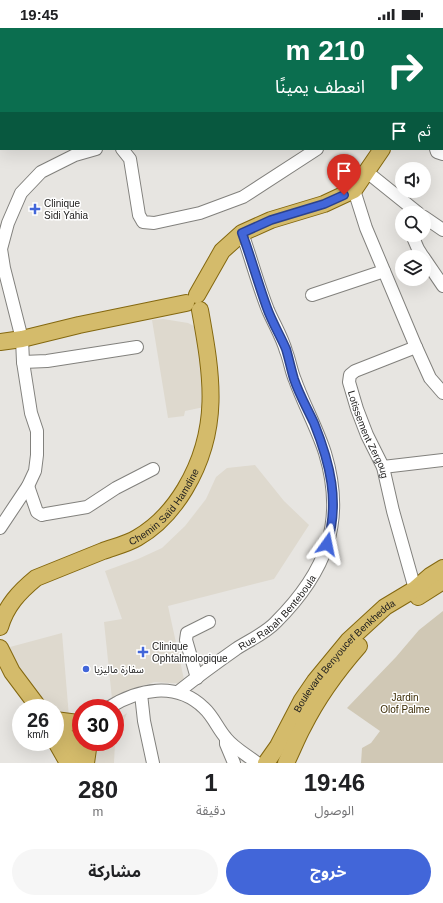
<!DOCTYPE html>
<html lang="ar">
<meta charset="utf-8">
<style>
:root{--surface:#fff;--page:#f6f6f6;--text:#202124;--muted:#757577;--accent:#4266d9}
body{margin:0;font-family:Arial,"Noto Sans Arabic",sans-serif;background:var(--page);color:var(--text);direction:rtl;height:100vh;display:flex;flex-direction:column;font-size:15px;white-space:nowrap}
*{box-sizing:border-box;margin:0}
p{font-size:13px;color:var(--muted)}
.icon{flex:none;width:22px;height:22px;fill:none;stroke:currentColor;stroke-width:2;stroke-linecap:round;stroke-linejoin:round}
.map{position:relative;height:735px;overflow:hidden;direction:ltr}
.side{display:flex;flex-direction:column;background:var(--surface);flex:1}
.side>*{flex:none}
.hud{position:absolute;left:0px;top:0px;width:443px;height:122px;box-shadow:0 4px 16px #0002;direction:rtl;background:#0b6e4f;color:#fff;overflow:hidden}
.tools{position:absolute;left:395px;top:134px;display:grid;gap:8px}
.tools a{display:grid;place-items:center;width:36px;height:36px;border-radius:50%;background:var(--surface);box-shadow:0 4px 16px #0002;font-size:20px}
.speed{position:absolute;left:12px;top:671px;display:flex;gap:8px;font-size:20px;font-weight:700;text-align:center}
.speed>*{display:grid;place-content:center;width:52px;height:52px;border-radius:50%;background:var(--surface);box-shadow:0 4px 16px #0002;line-height:1}
.speed small{font-size:10px;font-weight:400}
.speed .limit{border:6px solid #d22;background:#fff;color:#111}
.pin{position:absolute;display:grid;place-items:center;width:34px;height:34px;color:#fff;margin:-41px -17px;border-radius:50% 50% 50% 0;rotate:-45deg;box-shadow:0 0 4px #0007}
.pin .icon{rotate:45deg}
.me{position:absolute;width:44px;margin:-22px;rotate:12deg;stroke-linejoin:round;filter:drop-shadow(0 0 3px #0008)}
.turn{display:flex;align-items:center;gap:14px;height:84px;padding:0 12px;font-size:18px}
.turn .icon{width:52px;height:52px;stroke-width:2.5}
.turn b{display:block;font-size:28px;line-height:34px}
.then{display:flex;align-items:center;height:38px;padding:0 12px;background:#0003;gap:8px;font-size:15px}
.eta{display:flex;justify-content:space-evenly;align-items:center;height:68px;text-align:center}
.eta b{font-size:24px;font-weight:700;line-height:28px}
.cta{display:flex;gap:8px;margin-top:auto;padding:8px 12px}
.cta a{flex:1;height:46px;border-radius:24px;background:var(--accent);color:#fff;font-size:16px;font-weight:700;line-height:46px;text-align:center}
.cta a+a{background:var(--page);color:var(--text)}
.status{display:flex;justify-content:space-between;align-items:center;height:28px;padding:0 20px;background:var(--surface);direction:ltr}
.status svg{height:11px;fill:currentColor}
.map>svg:first-child{display:block}
.built{fill:#ded9ce}
.green{fill:#d0c8b5}
.lines{fill:none;stroke-linecap:round;stroke-linejoin:round}
.minor-casing{stroke:#82817d;stroke-width:14}
.major-casing{stroke:#846810;stroke-width:18}
.highway-casing{stroke:#846810;stroke-width:20}
.minor{stroke:#fff;stroke-width:12}
.major{stroke:#d4bb6b;stroke-width:16}
.highway{stroke:#b88e08;stroke-width:18}
.route-casing{stroke:#2b428d;stroke-width:10}
.route{stroke:#4266d9;stroke-width:7}
.poi-dot{fill:#4266d9;stroke:#fff;stroke-width:1.5}
.labels{text-anchor:middle;dominant-baseline:central;stroke-width:3;stroke-linejoin:round;paint-order:stroke}
.poi-label{font-size:10px;fill:#222120;stroke:#fff;text-anchor:start}
.street-label{font-size:10px;fill:#222120;stroke:#fff}
.park-label{font-size:10px;fill:#392900;stroke:#fff}
</style>
<div class="status"><b>19:45</b><svg viewBox="0 0 49 12"><path d="M0 12V9h3v3zM5 12V6h3v6zM10 12V3h3v9zM15 12V0h3v12zM26 1h20v11H26zM47 4h2v5h-2z"/></svg></div>
<div class="map">
<svg width="443" height="735" viewBox="0 0 443 735">
<rect width="100%" height="100%" fill="#e7e5e1"/>
<!-- built -->
<path class="built" d="M 163,291 L 188,295 L 196,299 L 209,378 L 185,383 L 184,388 L 168,390 L 152,292 Z
M 255,437 L 284,473 L 309,497 L 274,551 L 168,578 L 185,656 L 155,654 L 135,660 L 112,671 L 104,594 L 122,591 L 105,543 L 138,531 L 162,520 L 185,498 L 206,471 L 216,449 L 227,440 Z
M 62,605 L 69,689 L 55,685 L 55,680 L 46,680 L 14,639 L 10,619 Z
M 127,685 L 115,715 L 114,735 L 93,735 L 96,718 L 99,714 L 115,714 L 115,693 Z"/>
<!-- green -->
<path class="green" d="M 285,0 L 443,0 L 442,22 L 442,1 Z
M 443,583 L 443,735 L 361,735 L 362,720 L 371,715 L 380,703 L 347,680 L 396,629 L 419,602 Z"/>
<g class="lines">
<defs>
<g id="minor">
<path d="M 442,109 L 443,109"/>
<path d="M 122,121 L 130,131 L 139,187 L 143,194 L 154,195 L 200,185 L 243,169 L 317,121"/>
<path d="M 436,121 L 437,124 L 443,126"/>
<path d="M 367,144 L 418,185"/>
<path id="s1" d="M 354,162 L 366,200 L 416,319 L 355,343 L 350,347 L 349,354 L 357,381 L 367,407 L 383,439 L 393,483 L 415,561"/>
<path d="M 424,189 L 443,202"/>
<path d="M 412,207 L 418,221 L 423,229"/>
<path d="M 424,230 L 443,258"/>
<path d="M 312,267 L 384,243"/>
<path d="M 416,319 L 430,350 L 443,365"/>
<path d="M 23,334 L 47,333 L 137,319"/>
<path d="M 383,439 L 443,432"/>
<path d="M 28,458 L 37,484 L 42,487 L 46,486 L 87,479 L 116,460 L 153,441"/>
<path d="M 0,500 L 28,458 L 35,443 L 37,427 L 37,403 L 31,385 L 23,334 L 22,311 L 4,240 L 1,221 L 8,195 L 21,165 L 41,144 L 75,127 L 96,121"/>
<path d="M 197,650 L 186,612 L 187,605 L 209,594"/>
<path id="s2" d="M 178,664 C 197,649 216,635 236,621 C 248,613 266,605 276,594 C 326,544 346,494 325,425 C 317,400 304,377 295,352 C 291,343 290,333 286,323 C 282,309 274,296 268,282 C 258,257 251,230 242,205"/>
<path d="M 141,666 L 144,693 L 153,735"/>
<path d="M 108,680 C 138,661 176,653 204,680 C 213,688 218,701 226,710 C 234,720 247,727 257,735"/>
<path d="M 226,711 L 226,716 L 234,735"/>
</g>
<g id="major">
<path d="M 264,0 L 266,1"/>
<path d="M 197,267 L 222,223 L 242,205 L 271,192 L 324,176 L 354,162 L 382,121"/>
<path d="M 0,314 L 22,311 L 79,297 L 186,275"/>
<path d="M 418,569 L 443,553"/>
<path id="s3" d="M 0,599 C 6,578 19,564 36,550 C 58,541 81,532 103,523 C 114,519 127,516 137,510 C 158,498 173,481 185,461 C 221,401 212,348 200,282"/>
<path d="M 0,620 L 12,644 L 39,680"/>
<path d="M 55,692 L 78,695"/>
<path d="M 55,694 L 73,717 L 84,735"/>
<path d="M 55,712 L 68,735"/>
<path d="M 86,735 L 89,714"/>
<path id="s4" d="M 266,735 L 278,718 L 302,672 L 315,653 L 348,613 L 385,579 L 415,561 L 430,548 L 443,540"/>
<path d="M 286,735 C 292,723 297,710 303,699 C 318,669 337,643 359,618"/>
</g>
<path id="highway" d="M 139,1 L 141,0
M 202,1 L 204,0
M 442,33 L 443,31
M 0,77 L 1,77
M 0,108 L 1,108"/>
</defs>
<!-- minor casing -->
<use href="#minor" class="minor-casing"/>
<!-- major casing -->
<use href="#major" class="major-casing"/>
<!-- highway casing -->
<use href="#highway" class="highway-casing"/>
<!-- minor -->
<use href="#minor" class="minor"/>
<!-- major -->
<use href="#major" class="major"/>
<!-- highway -->
<use href="#highway" class="highway"/>
</g>
<g class="lines">
<defs>
<path id="route" d="M 327,516 C 340,474 330,435 314,395 C 307,380 299,366 294,351 C 291,341 289,331 286,321 C 280,307 272,294 267,280 C 258,255 251,230 242,205 L 271,192 L 324,176 L 344,167"/>
</defs>
<!-- route casing -->
<use href="#route" class="route-casing"/>
<!-- route -->
<use href="#route" class="route"/>
</g>
<!-- markers -->
<g class="poi-dot">
<path d="M33 175h4v4h4v4h-4v4h-4v-4h-4v-4h4z"/>
<path d="M141 618h4v4h4v4h-4v4h-4v-4h-4v-4h4z"/>
<circle cx="86" cy="641" r="4"/>
</g>
<g class="labels">
<!-- poi labels -->
<g class="poi-label">
<text x="44" y="175">Clinique<tspan x="44" dy="12">Sidi Yahia</tspan></text>
<text x="152" y="618">Clinique<tspan x="152" dy="12">Ophtalmologique</tspan></text>
<text x="94" y="641">سفارة ماليزيا</text>
</g>
<!-- street labels -->
<g class="street-label">
<text stroke="none"><textPath href="#s1" startOffset="304">Lotissement Zergoug</textPath></text>
<text stroke="none"><textPath href="#s3" startOffset="212">Chemin Saïd Hamdine</textPath></text>
<text stroke="none"><textPath href="#s2" startOffset="128">Rue Rabah Benteboula</textPath></text>
<text stroke="none"><textPath href="#s4" startOffset="134">Boulevard Benyoucef Benkhedda</textPath></text>
</g>
<!-- park labels -->
<g class="park-label">
<text x="405" y="669">Jardin<tspan x="405" dy="12">Olof Palme</tspan></text>
</g>
</g>
</svg>
<div class="tools">
<a><svg class="icon" aria-label="sound" viewBox="0 0 24 24"><path d="M4 9h4l5-4v14l-5-4H4zM17 9q2 3 0 6"/></svg></a>
<a><svg class="icon" aria-label="search" viewBox="0 0 24 24"><circle cx="10" cy="10" r="6"/><path d="M15 15l6 6"/></svg></a>
<a><svg class="icon" aria-label="layers" viewBox="0 0 24 24"><path d="M12 4l9 5-9 5-9-5zM3 14l9 5 9-5"/></svg></a>
</div>
<div class="speed"><div>26<small>km/h</small></div><div class="limit">30</div></div>
<div class="pin" style="left:344px;top:167px;background:#d93025"><svg class="icon" aria-label="arrive" viewBox="0 0 24 24"><path d="M6 21V4h12l-3 4 3 4H6"/></svg></div>
<svg class="me" style="left:327px;top:516px" viewBox="-20 -20 40 40"><path d="M0-17L14 15 0 8-14 15z" fill="#4266d9" stroke="#fff" stroke-width="4"/></svg>
<div class="hud">
<div class="turn"><svg class="icon" aria-label="right" viewBox="0 0 24 24"><path d="M7 20v-9h11M14 6l5 5-5 5"/></svg><div><b>210 m</b>انعطف يمينًا</div></div>
<div class="then">ثم<svg class="icon" aria-label="arrive" viewBox="0 0 24 24"><path d="M6 21V4h12l-3 4 3 4H6"/></svg></div>
</div>
</div>
<section class="side">
<div class="eta">
<div><b>19:46</b><p>الوصول</p></div>
<div><b>1</b><p>دقيقة</p></div>
<div><b>280</b><p>m</p></div>
</div>
<div class="cta"><a>خروج</a><a>مشاركة</a></div>
</section>
